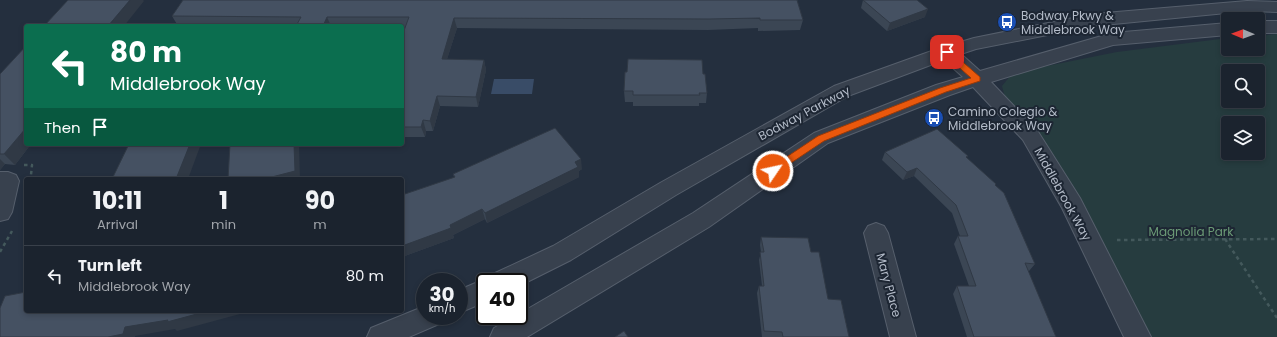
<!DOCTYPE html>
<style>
:root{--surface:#1b232e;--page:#242b36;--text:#f1f3f6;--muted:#a0a4aa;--line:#39404a}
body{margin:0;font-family:Poppins,sans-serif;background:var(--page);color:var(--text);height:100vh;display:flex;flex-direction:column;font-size:15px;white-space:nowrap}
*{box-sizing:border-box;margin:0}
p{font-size:13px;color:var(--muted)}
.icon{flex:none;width:22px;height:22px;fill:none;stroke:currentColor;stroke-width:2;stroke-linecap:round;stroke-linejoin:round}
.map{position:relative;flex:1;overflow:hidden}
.panel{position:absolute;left:24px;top:177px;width:380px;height:136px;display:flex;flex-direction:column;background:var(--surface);border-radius:4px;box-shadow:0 2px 6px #0003,0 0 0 1px var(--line)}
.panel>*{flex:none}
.banner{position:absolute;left:24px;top:24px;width:380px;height:122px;border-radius:4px;box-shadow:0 2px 6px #0003,0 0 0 1px var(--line);background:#0b6e4f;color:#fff;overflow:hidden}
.needle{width:26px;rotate:271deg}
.controls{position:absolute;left:1221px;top:12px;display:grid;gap:8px}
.controls a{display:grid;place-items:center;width:44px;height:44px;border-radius:4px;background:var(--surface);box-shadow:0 2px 6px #0003,0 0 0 1px var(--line);font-size:20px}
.speed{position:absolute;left:416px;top:273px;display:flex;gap:8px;font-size:20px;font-weight:700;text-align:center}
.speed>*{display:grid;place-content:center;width:52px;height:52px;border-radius:50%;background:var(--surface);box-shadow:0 2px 6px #0003,0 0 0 1px var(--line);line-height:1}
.speed small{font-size:10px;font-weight:400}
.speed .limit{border:2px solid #111;border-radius:6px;background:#fff;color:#111}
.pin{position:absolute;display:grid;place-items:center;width:34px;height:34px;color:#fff;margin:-17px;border-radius:8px;box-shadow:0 2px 6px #0006}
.me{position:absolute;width:44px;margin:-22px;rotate:56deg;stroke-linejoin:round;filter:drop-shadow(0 0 3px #0008)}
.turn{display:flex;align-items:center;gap:14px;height:84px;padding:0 20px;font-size:18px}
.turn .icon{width:52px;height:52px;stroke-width:2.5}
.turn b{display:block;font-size:28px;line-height:34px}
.then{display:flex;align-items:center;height:38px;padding:0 20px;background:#0003;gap:8px;font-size:15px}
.eta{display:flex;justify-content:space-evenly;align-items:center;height:68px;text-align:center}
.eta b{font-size:24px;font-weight:700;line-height:28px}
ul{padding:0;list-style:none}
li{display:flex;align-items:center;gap:12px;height:60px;padding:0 20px;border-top:1px solid var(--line)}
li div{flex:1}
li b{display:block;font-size:15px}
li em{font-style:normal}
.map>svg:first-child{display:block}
.green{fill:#263c3f;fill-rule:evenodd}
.water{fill:#394c67}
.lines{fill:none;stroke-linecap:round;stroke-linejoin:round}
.minor-casing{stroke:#565f6c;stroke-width:2}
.path{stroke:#44595c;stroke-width:2.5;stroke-dasharray:3.5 3.5;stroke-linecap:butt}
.minor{fill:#38414e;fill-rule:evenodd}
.wall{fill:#3b4654}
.shaded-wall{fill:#303945}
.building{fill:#455162;stroke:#303945}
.route{fill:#ea580c;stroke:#983908}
.labels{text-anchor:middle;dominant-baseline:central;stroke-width:4;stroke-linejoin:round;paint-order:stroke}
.poi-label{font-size:12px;fill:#b4bcc9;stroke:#1d2633;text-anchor:start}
.street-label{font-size:12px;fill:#b4bcc9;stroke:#1d2633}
.park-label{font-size:12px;fill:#6b9a76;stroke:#1d2633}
</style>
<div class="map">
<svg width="1277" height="337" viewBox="0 0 1277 337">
<rect width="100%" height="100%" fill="#242f3e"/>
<!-- green -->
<path class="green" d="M 1277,34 L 1277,337 L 1147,337 L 1007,105 L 1002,86 L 1011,75 L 1032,69 L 1117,52 L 1228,38 L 1228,49 L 1258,49 L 1258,36 ZM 1228,71 L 1258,71 L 1258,101 L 1228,101 ZM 1228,123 L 1258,123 L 1258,153 L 1228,153 Z"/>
<!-- water -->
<path class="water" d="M 494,79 L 534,79 L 532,94 L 491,94 Z"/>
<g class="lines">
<defs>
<path id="minor" d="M 1247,1 L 1277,2 L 1277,12 L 1247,11 L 1093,26 L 976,49 L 961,54 L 980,71 L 1112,33 L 1228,23 L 1228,35 L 1113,45 L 991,82 L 1037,130 L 1080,198 L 1151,337 L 1124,337 L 1062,208 L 1023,140 L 973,87 L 950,95 L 828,143 L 709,227 L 527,337 L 490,337 L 494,328 L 515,316 L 519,316 L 519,314 L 693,213 L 814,133 L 936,85 L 963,77 L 944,60 L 848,96 L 676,195 L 571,260 L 519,286 L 519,282 L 485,282 L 485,302 L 459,313 L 459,290 L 485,279 L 490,281 L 493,274 L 553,246 L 660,183 L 834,86 L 940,48 L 974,38 L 1093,14 Z
M 1258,21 L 1277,21 L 1277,33 L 1258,33 Z
M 0,172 L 8,172 L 16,175 L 19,181 L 12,212 L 8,219 L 0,221 Z
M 876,223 L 884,226 L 888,233 L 916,337 L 890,337 L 864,233 L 868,226 Z
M 425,306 L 425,316 L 443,316 L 439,324 L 409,337 L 367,337 L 371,328 Z"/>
</defs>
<!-- minor casing -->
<use href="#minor" class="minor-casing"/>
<!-- path -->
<path class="path" d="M 24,165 L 32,165 L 31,175
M 1225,239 L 1277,318
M 1117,240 L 1277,239
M 0,252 L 12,231"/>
<!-- minor -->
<use href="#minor" class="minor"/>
</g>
<!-- wall -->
<path class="wall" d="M 183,0 L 803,20 L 800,30 L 758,31 L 758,28 L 708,30 L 457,28 L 447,59 L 484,60 L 486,70 L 478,107 L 440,106 L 433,131 L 426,131 L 425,137 L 402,137 L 402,36 L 405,27 L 402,27 L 402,26 L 178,26 L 172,16 Z
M 863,0 L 925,17 L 887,31 L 861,8 Z
M 627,72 L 703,74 L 707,93 L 706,103 L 699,103 L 699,106 L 633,106 L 633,102 L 625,102 L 624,91 Z
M 0,74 L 26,144 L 31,144 L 15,165 L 5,164 L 0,170 Z
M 885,152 L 967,158 L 995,186 L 1035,264 L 1029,271 L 1028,271 L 1056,337 L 967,337 L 953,294 L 957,286 L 969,286 L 954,244 L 958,236 L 960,236 L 952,213 L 914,176 L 903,180 L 882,160 Z
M 582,169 L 579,171 L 579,177 L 487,223 L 485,219 L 453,235 L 454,238 L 402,257 L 454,177 L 453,174 Z
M 761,237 L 811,252 L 828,299 L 849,337 L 762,337 L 757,293 L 759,286 L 762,286 L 759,260 L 761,252 L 760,245 Z"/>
<!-- shaded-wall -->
<path class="shaded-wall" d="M 130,0 L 143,0 L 144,1 L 124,26 L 108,26 Z
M 928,9 L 925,17 L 887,31 L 890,23 Z
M 327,17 L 331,26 L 323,26 Z
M 454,18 L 457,28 L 444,69 L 442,59 Z
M 484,60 L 486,70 L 478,107 L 476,97 Z
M 437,96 L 440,106 L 433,131 L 430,121 Z
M 423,120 L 426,131 L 425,137 L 421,127 Z
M 26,128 L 26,144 L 31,144 L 15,165 L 4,154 Z
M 190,144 L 201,144 L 188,179 L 176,179 Z
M 294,144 L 299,144 L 300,179 L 268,179 L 268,178 Z
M 0,159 L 5,164 L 0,170 Z
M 581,159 L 582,169 L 579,171 L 579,177 L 487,223 L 485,213 Z
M 917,168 L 914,176 L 903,180 L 907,172 Z
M 482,209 L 485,219 L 453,235 L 450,225 Z
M 451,228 L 454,238 L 402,257 L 402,246 Z
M 208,311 L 251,311 L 177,331 L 175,329 L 135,336 L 135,337 L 108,337 L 125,327 Z"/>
<!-- building -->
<path class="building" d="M 68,0 L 130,0 L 108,26 L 44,26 Z
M 183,0 L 797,0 L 803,20 L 760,20 L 760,18 L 709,19 L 454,18 L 442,59 L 484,60 L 476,97 L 437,96 L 430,121 L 423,120 L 421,127 L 402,127 L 402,36 L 409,17 L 327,17 L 323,26 L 296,26 L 301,17 L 172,16 Z
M 863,0 L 917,0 L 928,9 L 890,23 Z
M 26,46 L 26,128 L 4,154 L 0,154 L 0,74 Z
M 628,59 L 702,60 L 703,74 L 705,74 L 707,93 L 699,93 L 700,95 L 633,95 L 633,91 L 624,91 L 625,72 L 627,72 Z
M 555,128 L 581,159 L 575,162 L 578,167 L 485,213 L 482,209 L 450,225 L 451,228 L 402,246 L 402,195 L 455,177 L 453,174 Z
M 937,129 L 968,156 L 966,157 L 996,184 L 995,185 L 1004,193 L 1035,264 L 1025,263 L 1056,337 L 974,337 L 957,286 L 976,286 L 958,236 L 968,236 L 956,205 L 917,168 L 907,172 L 885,152 Z
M 129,144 L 190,144 L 176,179 L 112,179 Z
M 230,144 L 294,144 L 295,171 L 268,178 L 268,179 L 228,179 Z
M 761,237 L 808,238 L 811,252 L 819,252 L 828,299 L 841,300 L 849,337 L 783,337 L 782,332 L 764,331 L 759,286 L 764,286 L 760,252 L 764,252 Z
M 26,292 L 26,311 L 208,311 L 167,322 L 168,320 L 125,327 L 123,334 L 108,337 L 0,337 L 0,308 L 5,296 Z
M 624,331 L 628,337 L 615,337 Z"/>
<!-- route -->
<path class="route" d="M 944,50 L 949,50 L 980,77 L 980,81 L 946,92 L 824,141 L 776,173 L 770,173 L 768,171 L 770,168 L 818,136 L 940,88 L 971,78 L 944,54 Z"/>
<!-- icons -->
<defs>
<symbol id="bus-disc" viewBox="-11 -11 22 22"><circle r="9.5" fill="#1a4fb4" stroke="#1d2633"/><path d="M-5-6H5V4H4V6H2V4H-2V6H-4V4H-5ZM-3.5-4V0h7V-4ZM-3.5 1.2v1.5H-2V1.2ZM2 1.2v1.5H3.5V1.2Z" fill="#fff"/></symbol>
</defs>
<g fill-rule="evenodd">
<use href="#bus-disc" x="996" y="11" width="22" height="22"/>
<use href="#bus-disc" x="923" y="107" width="22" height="22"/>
</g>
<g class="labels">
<!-- poi labels -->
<g class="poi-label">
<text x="1021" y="15">Bodway Pkwy &amp;<tspan x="1021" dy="14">Middlebrook Way</tspan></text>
<text x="948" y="111">Camino Colegio &amp;<tspan x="948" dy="14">Middlebrook Way</tspan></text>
</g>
<!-- street labels -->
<g class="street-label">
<text transform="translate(804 113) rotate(-28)">Bodway Parkway</text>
<text transform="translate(1063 194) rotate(61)">Middlebrook Way</text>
<text transform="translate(889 285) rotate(75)">Mary Place</text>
</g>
<!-- park labels -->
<g class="park-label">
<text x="1191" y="231">Magnolia Park</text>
</g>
</g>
</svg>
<div class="controls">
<a><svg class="needle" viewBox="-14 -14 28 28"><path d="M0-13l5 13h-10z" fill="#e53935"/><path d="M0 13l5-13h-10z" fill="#a0a4aa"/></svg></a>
<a><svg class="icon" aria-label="search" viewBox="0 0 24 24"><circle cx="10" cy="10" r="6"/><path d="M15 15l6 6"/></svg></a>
<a><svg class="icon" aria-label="layers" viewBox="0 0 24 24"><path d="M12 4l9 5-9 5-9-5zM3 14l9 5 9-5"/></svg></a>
</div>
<div class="speed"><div>30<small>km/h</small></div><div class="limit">40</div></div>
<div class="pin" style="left:947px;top:52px;background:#d93025"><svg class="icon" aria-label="arrive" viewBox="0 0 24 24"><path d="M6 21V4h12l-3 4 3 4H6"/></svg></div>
<svg class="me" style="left:773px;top:171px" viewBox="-20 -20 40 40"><circle r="17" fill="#ea580c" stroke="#fff" stroke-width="3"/><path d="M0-11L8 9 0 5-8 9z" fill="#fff"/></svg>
<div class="banner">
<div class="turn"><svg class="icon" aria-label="left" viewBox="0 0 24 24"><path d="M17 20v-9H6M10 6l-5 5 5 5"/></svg><div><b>80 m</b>Middlebrook Way</div></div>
<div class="then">Then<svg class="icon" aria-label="arrive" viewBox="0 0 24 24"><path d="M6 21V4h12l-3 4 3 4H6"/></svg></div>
</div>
<section class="panel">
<div class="eta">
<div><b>10:11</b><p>Arrival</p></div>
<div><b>1</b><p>min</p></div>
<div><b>90</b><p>m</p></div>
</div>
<ul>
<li><svg class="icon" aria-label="left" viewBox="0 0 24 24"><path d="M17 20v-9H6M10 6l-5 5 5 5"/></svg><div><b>Turn left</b><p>Middlebrook Way</p></div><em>80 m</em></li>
</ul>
</section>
</div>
